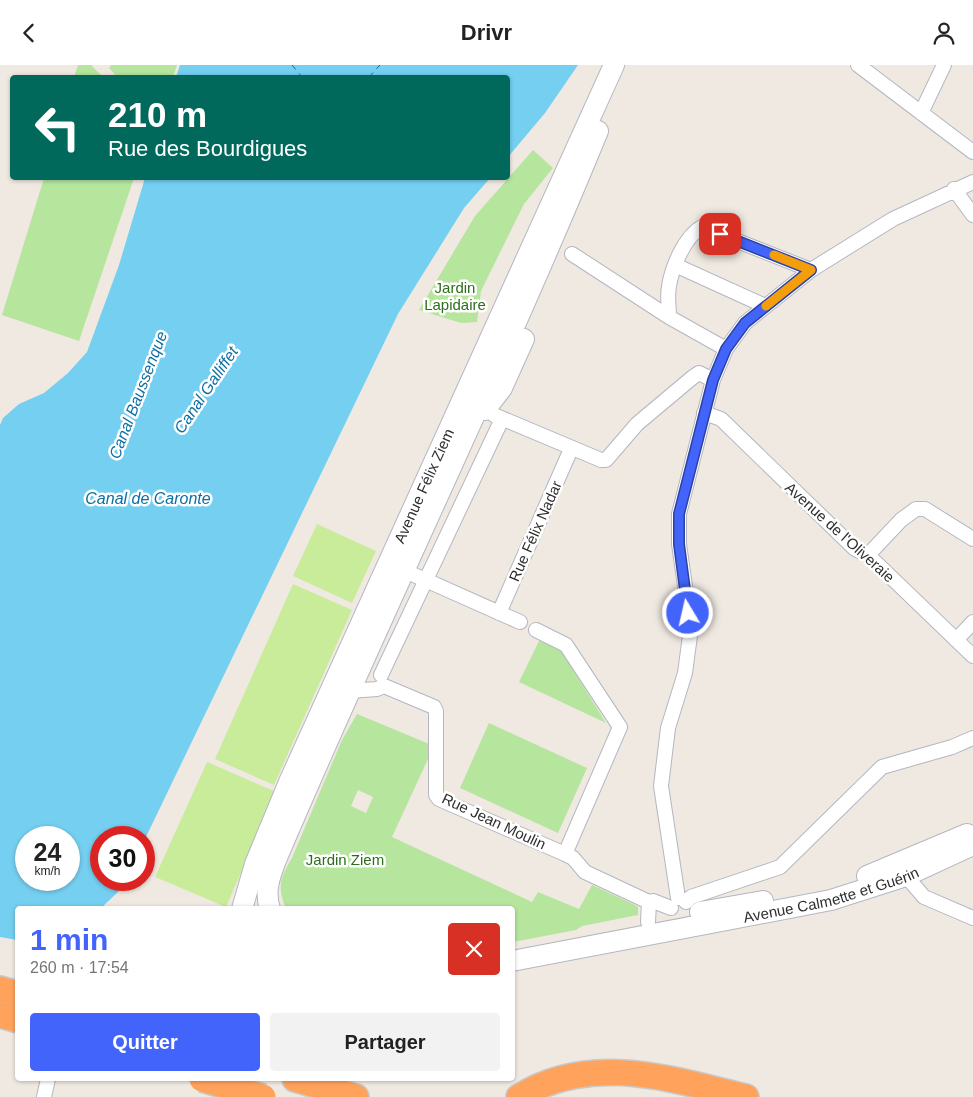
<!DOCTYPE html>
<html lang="fr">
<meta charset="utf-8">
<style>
:root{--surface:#fff;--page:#f2f2f2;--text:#222;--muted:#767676;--accent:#4264fb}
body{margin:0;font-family:Arial,sans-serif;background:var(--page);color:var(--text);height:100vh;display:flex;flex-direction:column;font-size:19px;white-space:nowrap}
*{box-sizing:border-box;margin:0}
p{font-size:16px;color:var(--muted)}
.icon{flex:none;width:28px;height:28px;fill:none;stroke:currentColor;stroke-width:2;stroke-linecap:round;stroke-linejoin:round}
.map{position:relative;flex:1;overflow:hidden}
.sheet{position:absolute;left:15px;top:841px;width:500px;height:175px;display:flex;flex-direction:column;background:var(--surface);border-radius:5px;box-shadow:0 1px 4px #0004}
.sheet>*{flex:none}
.banner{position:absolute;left:10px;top:10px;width:500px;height:105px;border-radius:5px;box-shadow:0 1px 4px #0004;background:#00695c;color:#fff;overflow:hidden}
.speed{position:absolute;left:15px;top:761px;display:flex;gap:10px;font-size:25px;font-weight:700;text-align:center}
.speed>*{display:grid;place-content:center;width:65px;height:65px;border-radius:50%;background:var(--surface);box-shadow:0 1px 4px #0004;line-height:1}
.speed small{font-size:12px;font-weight:400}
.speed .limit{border:8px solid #d22;background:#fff;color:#111}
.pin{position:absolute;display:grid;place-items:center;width:42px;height:42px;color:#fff;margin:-21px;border-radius:10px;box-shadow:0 2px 8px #0006}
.me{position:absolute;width:55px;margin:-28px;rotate:351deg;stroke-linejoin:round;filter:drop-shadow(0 0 4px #0008)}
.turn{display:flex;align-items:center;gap:18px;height:105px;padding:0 15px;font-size:22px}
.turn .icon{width:65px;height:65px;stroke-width:2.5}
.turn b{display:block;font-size:35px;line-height:42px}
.round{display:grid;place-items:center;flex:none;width:52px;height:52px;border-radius:5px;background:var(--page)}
.headline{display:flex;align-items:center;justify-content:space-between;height:85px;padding:0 15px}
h1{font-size:30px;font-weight:700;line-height:38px;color:var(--accent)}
.action{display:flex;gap:10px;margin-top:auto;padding:10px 15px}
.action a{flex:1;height:58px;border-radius:5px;background:var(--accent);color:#fff;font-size:20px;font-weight:700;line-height:58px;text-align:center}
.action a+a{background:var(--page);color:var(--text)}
header{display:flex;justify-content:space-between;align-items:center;height:65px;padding:0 15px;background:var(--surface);font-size:22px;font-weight:700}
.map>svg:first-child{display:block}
.green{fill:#b6e59e;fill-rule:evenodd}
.pitch{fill:#c9ec9a}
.water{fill:#75cff0;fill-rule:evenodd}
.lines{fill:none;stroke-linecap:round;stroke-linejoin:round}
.ferry{stroke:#0d6fa3;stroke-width:1;stroke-dasharray:6 5;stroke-linecap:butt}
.street-casing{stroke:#b4b7c1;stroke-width:16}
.secondary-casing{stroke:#b4b7c1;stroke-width:22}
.highway-casing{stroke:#c9c9c9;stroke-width:28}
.street{stroke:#fff;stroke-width:14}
.secondary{stroke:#fff;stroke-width:20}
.highway{stroke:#ffa35c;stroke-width:25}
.highway-bridge-casing{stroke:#c9c9c9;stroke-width:28;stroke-linecap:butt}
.highway-bridge{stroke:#ffa35c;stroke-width:25}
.route-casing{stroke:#2b41a3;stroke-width:12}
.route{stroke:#4264fb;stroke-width:9}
.slow{stroke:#f59e0b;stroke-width:9}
.labels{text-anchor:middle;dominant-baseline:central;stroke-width:5;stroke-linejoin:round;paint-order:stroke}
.park-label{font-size:15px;fill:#2c6e1b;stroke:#fff}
.street-label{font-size:15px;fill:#2e2e2e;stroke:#fff}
.water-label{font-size:16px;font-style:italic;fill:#0d6fa3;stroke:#fff}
</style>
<header><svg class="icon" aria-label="back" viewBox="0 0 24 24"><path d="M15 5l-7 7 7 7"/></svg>Drivr<svg class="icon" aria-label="person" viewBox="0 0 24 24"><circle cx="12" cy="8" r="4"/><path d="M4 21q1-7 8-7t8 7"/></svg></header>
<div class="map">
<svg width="973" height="1032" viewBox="0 0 973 1032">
<rect width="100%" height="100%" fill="#efe9e1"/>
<!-- green -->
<path class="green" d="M 78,0 L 91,0 L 103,12 L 74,12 Z
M 111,0 L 177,0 L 173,12 L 117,12 L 109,3 Z
M 533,85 L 553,103 L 524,139 L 481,226 L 477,257 L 461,258 L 419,245 L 475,151 Z
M 44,113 L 134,113 L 79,276 L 2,250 Z
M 539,576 L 560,584 L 606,658 L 519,617 Z
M 357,649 L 434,681 L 392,772 L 532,837 L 538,827 L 579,844 L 592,820 L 633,839 L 638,842 L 638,850 L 582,861 L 576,865 L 513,877 L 512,844 L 286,844 C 277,821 280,813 292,793 L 342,675 ZM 358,725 L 373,732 L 366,748 L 351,741 Z
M 489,658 L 587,703 L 558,768 L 460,723 Z"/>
<!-- pitch -->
<path class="pitch" d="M 317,459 L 376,486 L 352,538 L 293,511 Z
M 293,519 L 352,545 L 274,720 L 215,694 Z
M 207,697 L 276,727 L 226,842 L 155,812 Z"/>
<!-- water -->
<path class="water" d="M 180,0 L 578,0 L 545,48 L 508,92 L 508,12 L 176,12 Z
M 145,113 L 490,113 L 464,143 L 398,249 L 144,776 L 144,772 L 101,772 L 101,815 L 125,815 L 119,826 L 100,844 L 18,844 L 17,875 L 0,872 L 0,360 L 3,353 L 19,339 L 44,328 L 68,308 L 87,287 L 119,200 ZM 69,772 L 69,815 L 26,815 L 26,772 Z"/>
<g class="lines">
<!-- ferry -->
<path class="ferry" d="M 292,0 L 302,12
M 369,12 L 380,0"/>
<defs>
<path id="street" d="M 858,0 L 973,87
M 921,48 L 944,0
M 954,124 L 973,150
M 572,189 L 669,252 L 726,284
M 675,200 L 765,241
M 669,252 C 669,242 667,231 669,221 C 672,202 685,171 702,162 L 811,205
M 704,348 L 721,354 L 855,484 L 868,490 L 973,591
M 494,350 L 601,395 L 606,395 L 637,359 L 693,312 L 699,308 L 713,315
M 868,490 L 901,455 L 916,444 L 925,444 L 973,474
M 403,505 L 520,557
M 499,548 L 571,384
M 536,565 L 566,580 L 620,662 L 565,789
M 956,575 L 973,557
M 381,610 L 502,354
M 384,621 L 434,642 L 436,646 L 436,730 L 439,734 L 565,789 L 573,793 L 585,807 L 649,837 L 653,836 L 671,843
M 349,626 L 377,624 L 384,621
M 899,809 L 906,811 L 924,832 L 973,853
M 678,833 L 661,721 L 668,663 L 685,608 L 691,563 L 679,479 L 679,449 L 713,315 L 726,284 L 745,258 L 811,205 L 893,154 L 973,117
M 686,837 L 691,832 L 780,802 L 882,702 L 952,682 L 973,673
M 648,857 L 649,837
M 44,1032 L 48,1014"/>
<g id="secondary">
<path d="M 485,345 L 502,323 L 524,274"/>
<path d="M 867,811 L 967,769"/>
<path id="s1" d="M 242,844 L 255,799 L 289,717 L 614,0"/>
<path d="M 270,844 C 264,826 270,811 276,795 C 380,550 497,312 598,66"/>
<path d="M 700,847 L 763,836"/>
<path id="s2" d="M 512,896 L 831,835 L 906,811 L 973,780"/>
</g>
<path id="highway" d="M 0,924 L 18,929
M 0,950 L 18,955
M 295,1014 L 356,1032
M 519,1032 C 590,987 671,1014 746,1032"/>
</defs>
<!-- street casing -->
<use href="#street" class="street-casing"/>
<!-- secondary casing -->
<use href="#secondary" class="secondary-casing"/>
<!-- highway casing -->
<use href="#highway" class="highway-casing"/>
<!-- street -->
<use href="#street" class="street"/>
<!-- secondary -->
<use href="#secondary" class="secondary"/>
<!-- highway -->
<use href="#highway" class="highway"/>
<defs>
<path id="highway-bridge" d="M 202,1014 L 263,1032"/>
</defs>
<!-- highway-bridge casing -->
<use href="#highway-bridge" class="highway-bridge-casing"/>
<!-- highway-bridge -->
<use href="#highway-bridge" class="highway-bridge"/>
</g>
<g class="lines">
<defs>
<path id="route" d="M 688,548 L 679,479 L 679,449 L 713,315 L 726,284 L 745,258 L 811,205 L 720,169"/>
</defs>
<!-- route casing -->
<use href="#route" class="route-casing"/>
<!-- route -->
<use href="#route" class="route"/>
<!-- slow -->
<path class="slow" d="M 766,241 L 811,205 L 774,190"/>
</g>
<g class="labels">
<!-- park labels -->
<g class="park-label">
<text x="455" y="222">Jardin<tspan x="455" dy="17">Lapidaire</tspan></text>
<text x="345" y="794">Jardin Ziem</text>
</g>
<!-- street labels -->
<g class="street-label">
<text stroke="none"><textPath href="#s1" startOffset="461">Avenue Félix Ziem</textPath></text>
<text transform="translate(535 466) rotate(-66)">Rue Félix Nadar</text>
<text transform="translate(840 467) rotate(42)">Avenue de l'Oliveraie</text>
<text transform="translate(494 756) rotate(25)">Rue Jean Moulin</text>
<text stroke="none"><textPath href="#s2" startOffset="326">Avenue Calmette et Guérin</textPath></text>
</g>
<!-- water labels -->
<g class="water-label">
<text transform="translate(206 325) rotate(-56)">Canal Galliffet</text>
<text transform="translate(138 330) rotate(-69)">Canal Baussenque</text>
<text x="148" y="433">Canal de Caronte</text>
</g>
</g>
</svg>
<div class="speed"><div>24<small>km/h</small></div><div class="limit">30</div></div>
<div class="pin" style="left:720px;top:169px;background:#d93025"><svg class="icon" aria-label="arrive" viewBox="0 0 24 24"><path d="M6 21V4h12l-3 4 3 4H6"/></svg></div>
<svg class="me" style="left:688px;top:548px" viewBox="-20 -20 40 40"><circle r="17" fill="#4264fb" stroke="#fff" stroke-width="3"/><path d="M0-11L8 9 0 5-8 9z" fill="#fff"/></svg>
<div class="banner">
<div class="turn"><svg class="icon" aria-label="left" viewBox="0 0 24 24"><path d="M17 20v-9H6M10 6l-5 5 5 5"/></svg><div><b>210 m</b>Rue des Bourdigues</div></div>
</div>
<section class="sheet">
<div class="headline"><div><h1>1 min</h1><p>260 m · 17:54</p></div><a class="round" style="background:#d93025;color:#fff"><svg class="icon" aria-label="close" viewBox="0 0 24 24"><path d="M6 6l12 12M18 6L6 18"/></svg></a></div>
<div class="action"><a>Quitter</a><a>Partager</a></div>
</section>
</div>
